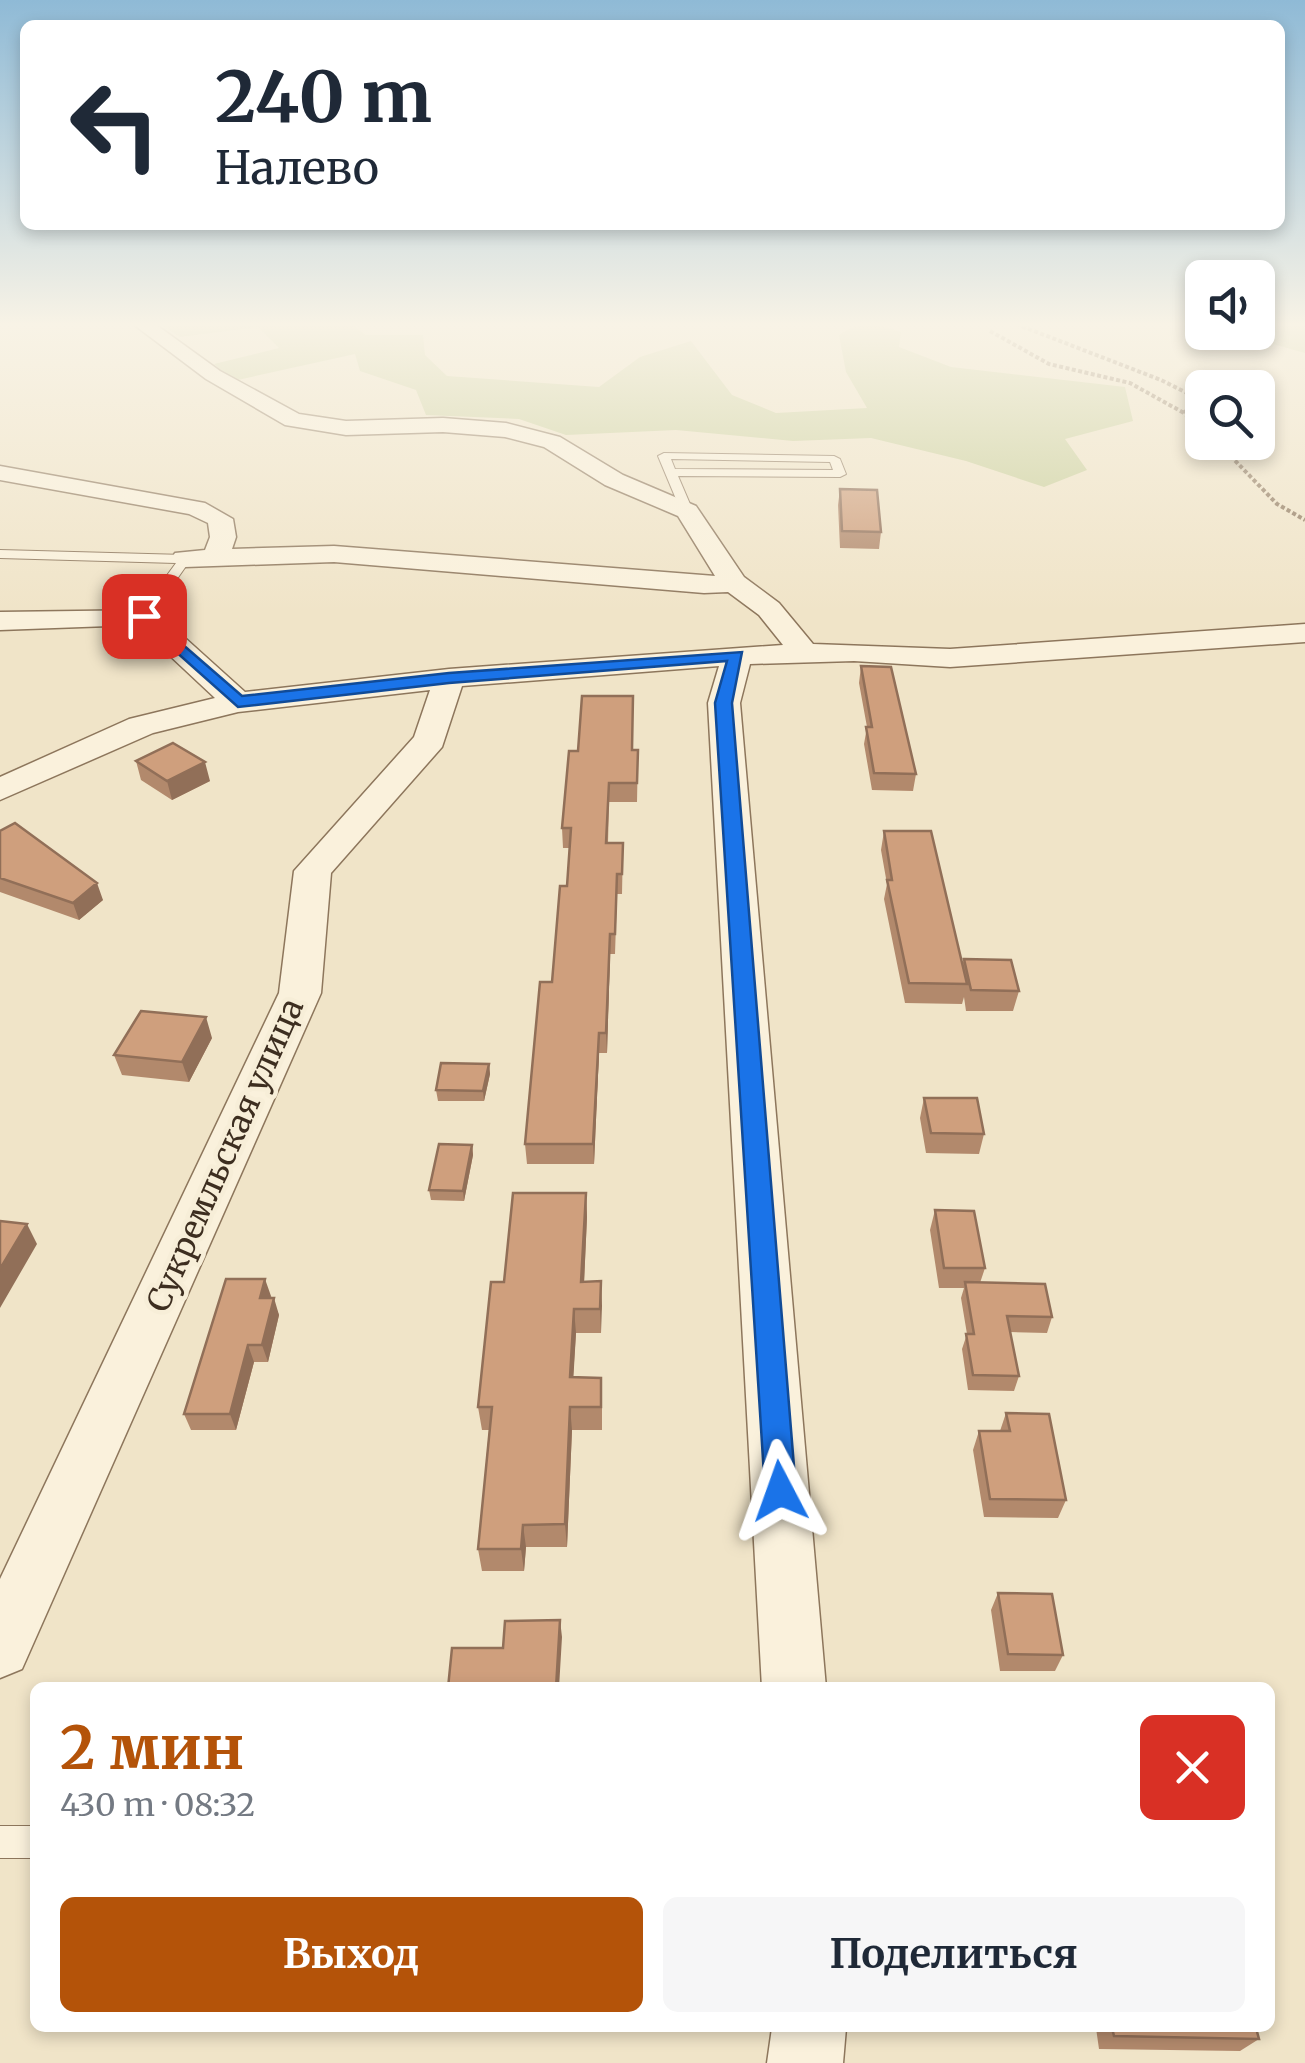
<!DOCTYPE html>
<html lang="ru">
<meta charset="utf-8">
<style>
:root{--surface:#fff;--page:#f6f6f7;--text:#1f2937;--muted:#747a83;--accent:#b45309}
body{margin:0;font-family:Merriweather,serif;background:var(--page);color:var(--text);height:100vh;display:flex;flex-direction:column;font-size:38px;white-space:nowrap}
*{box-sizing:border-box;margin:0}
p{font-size:32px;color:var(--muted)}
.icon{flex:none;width:55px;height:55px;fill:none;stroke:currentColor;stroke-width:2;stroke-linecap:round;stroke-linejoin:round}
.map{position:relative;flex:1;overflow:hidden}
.details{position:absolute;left:30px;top:1682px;width:1245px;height:350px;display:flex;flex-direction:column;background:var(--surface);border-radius:15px;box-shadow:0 5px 15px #0003}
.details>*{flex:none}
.hud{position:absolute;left:20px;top:20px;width:1265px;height:210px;border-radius:15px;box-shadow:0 5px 15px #0003;background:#fff;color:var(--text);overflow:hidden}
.buttons{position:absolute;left:1185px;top:260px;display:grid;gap:20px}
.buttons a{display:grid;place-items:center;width:90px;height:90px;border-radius:15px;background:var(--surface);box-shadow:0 5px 15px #0003;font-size:50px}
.pin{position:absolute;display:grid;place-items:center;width:85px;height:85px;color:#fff;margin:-42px;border-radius:20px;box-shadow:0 5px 15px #0006}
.me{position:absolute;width:110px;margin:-55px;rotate:356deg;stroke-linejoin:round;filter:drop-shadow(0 0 8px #0008)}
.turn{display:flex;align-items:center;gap:35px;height:210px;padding:0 30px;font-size:45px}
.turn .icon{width:130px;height:130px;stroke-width:2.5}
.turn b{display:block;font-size:70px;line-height:85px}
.round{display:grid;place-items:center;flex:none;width:105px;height:105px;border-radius:15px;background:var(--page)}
.summary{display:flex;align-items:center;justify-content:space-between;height:170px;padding:0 30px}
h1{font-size:60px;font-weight:700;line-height:75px;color:var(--accent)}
.primary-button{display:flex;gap:20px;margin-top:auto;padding:20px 30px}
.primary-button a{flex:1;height:115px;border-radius:15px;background:var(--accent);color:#fff;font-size:40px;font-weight:700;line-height:115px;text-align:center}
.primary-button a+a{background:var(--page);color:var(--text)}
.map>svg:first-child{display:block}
.green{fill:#c9cf9b}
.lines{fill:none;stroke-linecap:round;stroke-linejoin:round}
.lane-casing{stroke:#8d765c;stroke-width:2}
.street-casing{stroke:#8d765c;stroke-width:3}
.path{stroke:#8d765c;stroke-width:4;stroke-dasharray:4 2.5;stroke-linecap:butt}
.lane{fill:#faf1dc;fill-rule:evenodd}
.street{fill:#faf1dc;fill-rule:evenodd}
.wall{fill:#b2896c}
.shaded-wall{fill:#916f58}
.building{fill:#cf9f7d;stroke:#916f58;stroke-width:2.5}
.route{fill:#1a73e8;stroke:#114b97;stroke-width:2.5}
.labels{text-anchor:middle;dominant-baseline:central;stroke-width:9;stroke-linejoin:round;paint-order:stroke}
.street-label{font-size:32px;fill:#3d2e20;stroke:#f7eed8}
</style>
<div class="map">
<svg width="1305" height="2063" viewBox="0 0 1305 2063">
<rect width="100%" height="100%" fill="#f0e4c8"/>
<!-- green -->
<path class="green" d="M 160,324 L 351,324 L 366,335 L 423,335 L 425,355 L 447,376 L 599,387 L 640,357 L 691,341 L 732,395 L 776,413 L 867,408 L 846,372 L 839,335 C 861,320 876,324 901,332 L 899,347 L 951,367 L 1125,387 L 1133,421 L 1065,439 L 1087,470 L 1044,487 L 966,461 L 871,438 L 793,441 L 676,430 L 566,435 L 519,419 L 426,415 L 416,390 L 360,371 L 355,354 L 233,381 L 214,364 L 279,348 L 258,327 L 180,337 Z
M 1258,324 L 1305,324 L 1305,353 L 1234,333 L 1258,332 Z"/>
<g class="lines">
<defs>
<path id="lane" d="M 664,453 L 834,456 L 840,459 L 846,474 L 840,477 L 678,476 L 693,511 L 687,515 L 681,511 L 658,456 ZM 671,459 L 830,462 L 833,470 L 675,469 Z
M 0,550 L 185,555 L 191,559 L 149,619 L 144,620 L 137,616 L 176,563 L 0,558 Z
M 0,1826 L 35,1826 L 35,1858 L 0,1858 Z"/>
<path id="street" d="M 133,324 L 155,324 L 220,371 L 299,414 L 346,421 L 443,418 L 506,423 L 560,437 L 623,475 L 696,506 L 744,577 L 779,603 L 813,644 L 950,649 L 1305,624 L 1305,642 L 950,667 L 854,661 L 750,664 L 740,703 L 826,1688 L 762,1688 L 708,703 L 719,666 L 462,686 L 442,747 L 331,873 L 321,993 L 22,1669 L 0,1678 L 0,1579 L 279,993 L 294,871 L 414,737 L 430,690 L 238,712 L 153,733 L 0,800 L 0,777 L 129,719 L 215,698 L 137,625 L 0,630 L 0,612 L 154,610 L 245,692 L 449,669 L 783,645 L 759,615 L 728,592 L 704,593 L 334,562 L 185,567 L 171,559 L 175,553 L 205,550 L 210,537 L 208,523 L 189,514 L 0,480 L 0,466 L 205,503 L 233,519 L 236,537 L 232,549 L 334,546 L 715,576 L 678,516 L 605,485 L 544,447 L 505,437 L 443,432 L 346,435 L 285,425 L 206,379 Z
M 772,2028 L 846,2028 L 843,2063 L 767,2063 Z"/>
</defs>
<!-- lane casing -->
<use href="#lane" class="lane-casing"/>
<!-- street casing -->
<use href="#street" class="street-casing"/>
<!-- path -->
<path class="path" d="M 1016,324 L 1161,380 L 1199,399 L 1184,413 L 1202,429
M 990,331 L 1049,364 L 1130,383 L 1184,413
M 1217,442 L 1277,504 L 1305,520"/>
<!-- lane -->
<use href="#lane" class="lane"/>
<!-- street -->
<use href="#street" class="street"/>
</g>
<!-- wall -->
<path class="wall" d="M 840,489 L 881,532 L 879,549 L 840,548 L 838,505 Z
M 861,666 L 916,774 L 913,791 L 872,790 L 864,744 L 867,727 L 859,683 Z
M 638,750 L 637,802 L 609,802 L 608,843 L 623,843 L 622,894 L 617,894 L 615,954 L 610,954 L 607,1053 L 599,1053 L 594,1164 L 527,1164 L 525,1144 L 567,886 L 570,848 L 563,848 L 562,828 L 578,751 Z
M 136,761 L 210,781 L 172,800 L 141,780 Z
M 0,831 L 103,900 L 79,920 L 0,892 Z
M 884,831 L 962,966 L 964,959 L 1019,991 L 1013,1011 L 966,1011 L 964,997 L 962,1004 L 905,1003 L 884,899 L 887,884 L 881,850 Z
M 212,1038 L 189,1082 L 122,1075 L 114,1055 Z
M 489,1064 L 490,1074 L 484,1101 L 438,1101 L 436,1090 Z
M 924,1098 L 984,1134 L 979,1154 L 926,1153 L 920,1118 Z
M 472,1145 L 473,1155 L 464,1201 L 431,1200 L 429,1190 Z
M 586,1193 L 587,1217 L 584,1282 L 601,1281 L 601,1333 L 576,1333 L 573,1377 L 602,1401 L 602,1430 L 572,1430 L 567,1547 L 526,1547 L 524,1571 L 482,1571 L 478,1549 L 489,1430 L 482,1430 L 478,1407 L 504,1282 Z
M 935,1210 L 985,1268 L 980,1283 L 1052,1317 L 1047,1333 L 1010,1332 L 1019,1376 L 1014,1391 L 968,1390 L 962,1349 L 967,1334 L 961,1298 L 964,1288 L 939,1288 L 930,1230 Z
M 271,1296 L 279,1315 L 268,1362 L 254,1362 L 236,1430 L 191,1430 L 184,1414 Z
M 1006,1413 L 1066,1500 L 1058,1518 L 984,1517 L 973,1450 L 979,1431 L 1000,1431 Z
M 998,1593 L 1063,1655 L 1055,1671 L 1000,1671 L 991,1610 Z
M 1096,2028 L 1256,2028 L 1259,2039 L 1240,2051 L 1099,2049 Z"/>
<!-- shaded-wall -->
<path class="shaded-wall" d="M 205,762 L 210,781 L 172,800 L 167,781 Z
M 97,883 L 103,900 L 79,920 L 73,903 Z
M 610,934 L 610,954 L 607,1053 L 606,1033 Z
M 206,1017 L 212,1038 L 189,1082 L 182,1062 Z
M 599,1033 L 599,1053 L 594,1164 L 593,1144 Z
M 489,1064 L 490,1074 L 484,1101 L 483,1091 Z
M 472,1145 L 473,1155 L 464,1201 L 463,1191 Z
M 586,1193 L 587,1217 L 583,1306 L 581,1282 Z
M 27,1224 L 37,1244 L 0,1308 L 0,1269 Z
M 265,1279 L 271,1296 L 266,1315 L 260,1298 Z
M 601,1281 L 602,1306 L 601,1333 L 600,1309 Z
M 274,1298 L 279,1315 L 268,1362 L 262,1345 Z
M 574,1309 L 576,1333 L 572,1401 L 570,1377 Z
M 248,1345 L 254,1362 L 236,1430 L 230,1414 Z
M 570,1407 L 572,1430 L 567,1547 L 565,1524 Z
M 523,1525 L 526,1547 L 524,1571 L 521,1549 Z
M 560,1620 L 562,1637 L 559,1688 L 556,1688 Z"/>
<!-- building -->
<path class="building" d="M 840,489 L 877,490 L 881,532 L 842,531 Z
M 861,666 L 891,667 L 916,774 L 874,773 L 866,727 L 872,727 Z
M 582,696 L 633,696 L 632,750 L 638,750 L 637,783 L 609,783 L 606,843 L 623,843 L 622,874 L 617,874 L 615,934 L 610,934 L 606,1033 L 599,1033 L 593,1144 L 525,1144 L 540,982 L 552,982 L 560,886 L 567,886 L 571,828 L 562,828 L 569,751 L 578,751 Z
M 173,743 L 205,762 L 167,781 L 136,761 Z
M 15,823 L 97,883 L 73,903 L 0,878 L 0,831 Z
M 884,831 L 931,831 L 967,984 L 909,983 L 887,880 L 892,880 Z
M 964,959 L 1011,960 L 1019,991 L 971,990 Z
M 141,1011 L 206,1017 L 182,1062 L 114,1055 Z
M 441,1063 L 489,1064 L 483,1091 L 436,1090 Z
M 924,1098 L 977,1098 L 984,1134 L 931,1133 Z
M 439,1144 L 472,1145 L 463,1191 L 429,1190 Z
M 513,1193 L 586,1193 L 581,1282 L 601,1281 L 600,1309 L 574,1309 L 570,1377 L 601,1378 L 601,1407 L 570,1407 L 565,1524 L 523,1525 L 521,1549 L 478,1549 L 492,1407 L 478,1407 L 491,1282 L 504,1282 Z
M 935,1210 L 974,1211 L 985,1268 L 944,1268 Z
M 0,1221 L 27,1224 L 0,1269 Z
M 226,1279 L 265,1279 L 260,1298 L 274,1298 L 262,1345 L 248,1345 L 230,1414 L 184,1414 Z
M 965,1282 L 1045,1284 L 1052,1317 L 1007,1316 L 1019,1376 L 973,1375 L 966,1334 L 974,1334 Z
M 1006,1413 L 1049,1414 L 1066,1500 L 990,1499 L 979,1431 L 1010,1431 Z
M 998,1593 L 1052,1594 L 1063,1655 L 1008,1654 Z
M 560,1620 L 556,1688 L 448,1688 L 452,1648 L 503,1648 L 505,1621 Z
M 1112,2028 L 1256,2028 L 1259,2039 L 1114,2036 Z"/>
<!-- sky -->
<linearGradient id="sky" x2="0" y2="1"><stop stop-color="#8fbad6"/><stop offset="0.53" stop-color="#f8f3e6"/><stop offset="1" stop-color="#f8f3e6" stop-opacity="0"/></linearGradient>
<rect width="1305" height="613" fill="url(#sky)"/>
<!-- route -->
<path class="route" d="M 144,611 L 242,696 L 449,673 L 742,652 L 732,703 L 796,1491 L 791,1501 L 780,1505 L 769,1501 L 765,1491 L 715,703 L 727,661 L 449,683 L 238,707 L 139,619 L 137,616 Z"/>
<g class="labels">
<!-- street labels -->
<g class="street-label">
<text transform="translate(225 1155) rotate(-66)">Сукремльская улица</text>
</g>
</g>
</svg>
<div class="buttons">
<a><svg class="icon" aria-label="sound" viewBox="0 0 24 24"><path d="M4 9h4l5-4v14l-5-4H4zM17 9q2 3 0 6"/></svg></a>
<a><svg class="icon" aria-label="search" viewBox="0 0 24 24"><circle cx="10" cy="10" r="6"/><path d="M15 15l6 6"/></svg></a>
</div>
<div class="pin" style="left:144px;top:616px;background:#d93025"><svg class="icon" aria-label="arrive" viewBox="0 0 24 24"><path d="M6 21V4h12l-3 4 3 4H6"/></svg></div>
<svg class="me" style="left:780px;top:1491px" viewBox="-20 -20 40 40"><path d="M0-17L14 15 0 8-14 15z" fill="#1a73e8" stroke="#fff" stroke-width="4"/></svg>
<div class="hud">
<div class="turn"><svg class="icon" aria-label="left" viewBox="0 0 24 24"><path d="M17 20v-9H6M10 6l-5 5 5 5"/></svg><div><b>240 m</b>Налево</div></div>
</div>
<section class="details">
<div class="summary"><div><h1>2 мин</h1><p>430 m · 08:32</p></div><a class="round" style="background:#d93025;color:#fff"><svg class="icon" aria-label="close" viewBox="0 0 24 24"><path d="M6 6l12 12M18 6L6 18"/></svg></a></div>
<div class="primary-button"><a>Выход</a><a>Поделиться</a></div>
</section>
</div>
